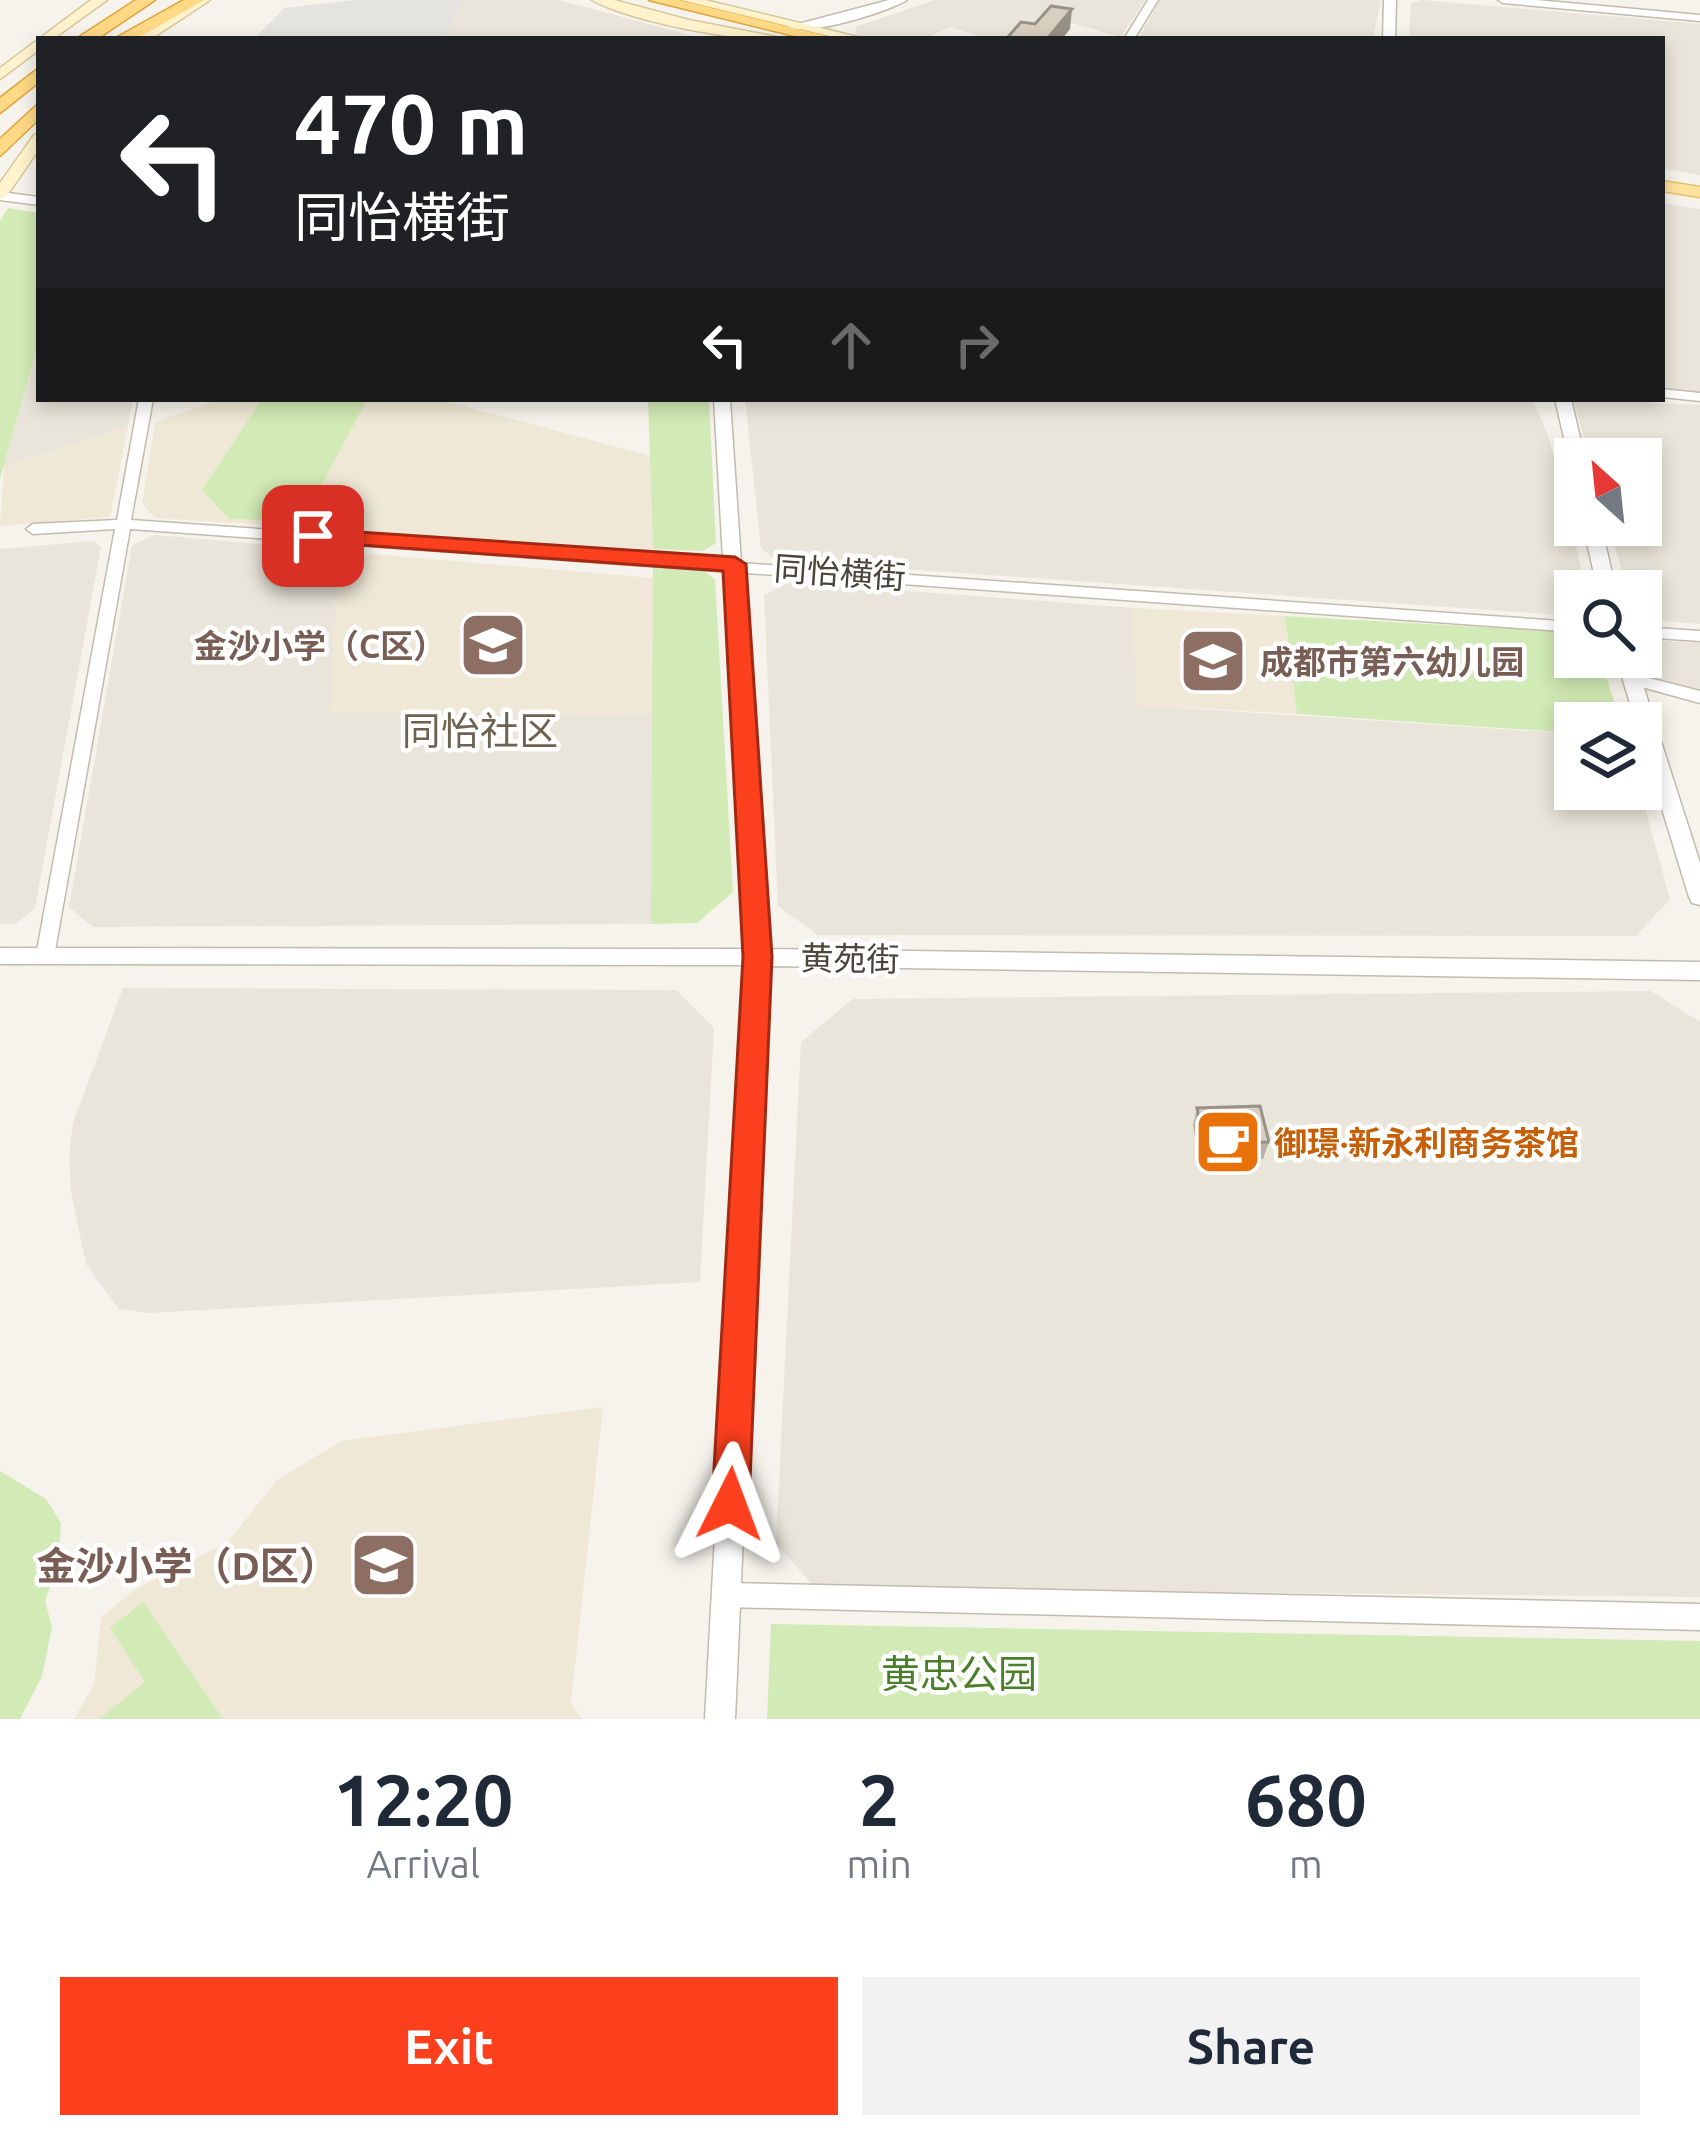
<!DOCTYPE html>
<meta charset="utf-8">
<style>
:root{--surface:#fff;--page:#f2f2f3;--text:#1f2937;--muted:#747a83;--accent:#fc3f1d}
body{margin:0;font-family:Ubuntu,"Noto Sans SC",sans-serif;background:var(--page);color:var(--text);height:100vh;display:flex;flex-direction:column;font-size:45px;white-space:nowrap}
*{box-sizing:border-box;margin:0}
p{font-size:39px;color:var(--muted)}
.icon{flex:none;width:66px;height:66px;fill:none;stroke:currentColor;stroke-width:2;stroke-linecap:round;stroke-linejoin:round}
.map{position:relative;height:1719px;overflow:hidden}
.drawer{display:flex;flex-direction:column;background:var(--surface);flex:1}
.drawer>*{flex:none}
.top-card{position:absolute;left:36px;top:36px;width:1629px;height:366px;border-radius:0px;box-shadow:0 6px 18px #0003;background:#202124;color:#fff;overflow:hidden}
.needle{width:78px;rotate:333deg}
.buttons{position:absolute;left:1554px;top:438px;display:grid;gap:24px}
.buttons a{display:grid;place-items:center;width:108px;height:108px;border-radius:0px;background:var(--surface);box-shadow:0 6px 18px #0003;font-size:60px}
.pin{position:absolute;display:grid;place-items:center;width:102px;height:102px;color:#fff;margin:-51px;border-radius:24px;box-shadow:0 6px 18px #0006}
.me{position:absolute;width:132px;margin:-66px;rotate:3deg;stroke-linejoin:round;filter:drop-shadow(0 0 9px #0008)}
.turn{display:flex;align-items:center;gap:42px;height:252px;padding:0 60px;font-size:54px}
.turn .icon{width:156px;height:156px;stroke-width:2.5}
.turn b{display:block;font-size:84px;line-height:102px}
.lanes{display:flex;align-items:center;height:114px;padding:0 60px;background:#0003;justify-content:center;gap:60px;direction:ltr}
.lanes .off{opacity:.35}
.eta{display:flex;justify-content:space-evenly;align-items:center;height:204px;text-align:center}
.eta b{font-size:72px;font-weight:600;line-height:84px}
.action{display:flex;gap:24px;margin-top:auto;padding:24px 60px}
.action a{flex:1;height:138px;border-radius:0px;background:var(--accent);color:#fff;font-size:48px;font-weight:600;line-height:138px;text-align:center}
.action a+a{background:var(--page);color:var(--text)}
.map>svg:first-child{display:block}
.residential{fill:#eae5da}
.education{fill:#efe8d6}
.green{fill:#d2eab5}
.parking{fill:#e5e3e0}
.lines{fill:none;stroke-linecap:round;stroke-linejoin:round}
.minor-casing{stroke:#c2bbae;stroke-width:3}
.tertiary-casing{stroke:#c2bbae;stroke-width:3}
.secondary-casing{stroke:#d6c79b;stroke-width:3}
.primary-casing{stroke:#e6c16a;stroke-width:3}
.trunk-casing{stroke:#e0a43c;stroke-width:3}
.minor{fill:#fff;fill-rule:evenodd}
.tertiary{fill:#fff;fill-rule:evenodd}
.secondary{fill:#fff3cd;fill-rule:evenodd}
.primary{fill:#ffe39c;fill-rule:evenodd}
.trunk{fill:#ffd985;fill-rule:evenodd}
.wall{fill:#bab2a6}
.shaded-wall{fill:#979187}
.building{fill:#d8cfc1;stroke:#979187;stroke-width:3}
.route{fill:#fc3f1d;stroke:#a42913;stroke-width:3}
.labels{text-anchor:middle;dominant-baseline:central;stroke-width:9;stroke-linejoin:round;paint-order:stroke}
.street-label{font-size:33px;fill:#4b4439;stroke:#fff}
.education-label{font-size:33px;font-weight:bold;fill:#785e54;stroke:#fff;text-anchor:end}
.food-label{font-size:33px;font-weight:bold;fill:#c56008;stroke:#fff;text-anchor:start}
.quarter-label{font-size:39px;fill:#6e6250;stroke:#fff}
.near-education-label{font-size:39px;font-weight:bold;fill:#785e54;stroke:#fff;text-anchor:end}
.near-park-label{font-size:39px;fill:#4a7f2a;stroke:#fff}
</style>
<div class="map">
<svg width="1700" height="1719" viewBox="0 0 1700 1719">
<rect width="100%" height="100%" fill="#f6f3ec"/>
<!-- residential -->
<path class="residential" d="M 461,0 L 559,0 L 704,39 L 445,39 Z
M 935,0 L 1145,0 L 1121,37 L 1054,18 L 1023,39 L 988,39 L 950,27 L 924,39 L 857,36 L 855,27 Z
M 1160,0 L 1381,0 L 1373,39 L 1138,39 Z
M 1422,0 L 1700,24 L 1700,175 L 1662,169 L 1662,39 L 1409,39 L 1411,3 Z
M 1662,203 L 1700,209 L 1700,392 L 1662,387 Z
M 39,341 L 39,399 L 133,399 L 128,427 L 4,466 Z
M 745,399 L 1532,399 L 1548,435 L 1587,591 L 1575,591 L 1575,616 L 775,560 L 761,548 Z
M 1573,399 L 1700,405 L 1700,624 L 1648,620 L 1641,615 L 1641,591 L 1628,591 L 1609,525 L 1641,525 L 1641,459 L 1590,459 Z
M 155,535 L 338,551 L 331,712 L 653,714 L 651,924 L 93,927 L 69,907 L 132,545 Z
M 93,541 L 101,547 L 35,908 L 16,924 L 0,924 L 0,549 Z
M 791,582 L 1133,608 L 1137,705 L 1575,734 L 1575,789 L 1640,789 L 1670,899 L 1636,936 L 818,935 L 778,906 L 764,595 Z
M 1660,641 L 1700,643 L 1700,691 L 1660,682 L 1649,673 L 1644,654 Z
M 123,988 L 676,990 L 714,1028 L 700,1282 L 148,1313 L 119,1309 L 86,1264 L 71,1192 L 69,1155 L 73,1123 Z
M 1651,991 L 1700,1022 L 1700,1597 L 815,1588 L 776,1543 L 801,1042 L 853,999 Z"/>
<!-- education -->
<path class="education" d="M 221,399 L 438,399 L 650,456 L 653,549 L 155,518 L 142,503 L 155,422 Z
M 128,427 L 110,517 L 0,526 L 4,466 Z
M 338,551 L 653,578 L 653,714 L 330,712 Z
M 1133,608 L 1285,616 L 1297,714 L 1136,705 Z
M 603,1407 L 571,1703 L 582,1719 L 74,1719 L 94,1684 L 101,1617 L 137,1588 L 228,1542 L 276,1481 L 341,1441 Z"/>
<!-- green -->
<path class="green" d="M 8,208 L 39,213 L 39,341 L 0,479 L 0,221 Z
M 262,399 L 366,401 L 317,494 L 275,520 L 229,519 L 202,490 Z
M 648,399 L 709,399 L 716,543 L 703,551 L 653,549 Z
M 653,568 L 704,571 L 715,580 L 733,892 L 697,923 L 651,924 Z
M 1285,616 L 1569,632 L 1575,635 L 1575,657 L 1600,657 L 1621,723 L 1575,723 L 1575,733 L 1297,714 Z
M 0,1471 L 46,1499 L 61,1523 L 58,1564 L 45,1601 L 52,1627 L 42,1676 L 20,1719 L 0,1719 Z
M 143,1602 L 223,1719 L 99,1719 L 145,1682 L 110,1628 Z
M 771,1624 L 1700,1641 L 1700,1719 L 767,1719 Z"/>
<!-- parking -->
<path class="parking" d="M 355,0 L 461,0 L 445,39 L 254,39 L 284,8 Z"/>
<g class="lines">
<defs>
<path id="minor" d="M 1148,0 L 1158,0 L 1134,39 L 1124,39 Z
M 1498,0 L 1536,0 L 1700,15 L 1700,21 L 1503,3 Z
M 0,192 L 39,197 L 39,205 L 0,200 Z
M 1662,389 L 1700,393 L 1700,401 L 1662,397 Z
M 139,399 L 153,399 L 131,520 L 1575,622 L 1575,632 L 130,529 L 54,956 L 52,961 L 38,961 L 36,956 L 115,529 L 33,534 L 26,529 L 33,524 L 117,520 Z
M 1641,627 L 1700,631 L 1700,641 L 1641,637 Z
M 1633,674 L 1700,691 L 1700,703 L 1627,683 L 1625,679 L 1627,675 Z
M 726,1583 L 1700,1604 L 1700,1630 L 726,1607 L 717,1604 L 714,1595 L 717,1586 Z"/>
<path id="tertiary" d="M 889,0 L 907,0 C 884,13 811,36 787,27 Z
M 1384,0 L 1396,0 L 1395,39 L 1383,39 Z
M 714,399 L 730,399 L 767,949 L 1700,962 L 1700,980 L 768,966 L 735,1719 L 705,1719 L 746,965 L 0,964 L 0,948 L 745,949 Z
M 1555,399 L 1571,399 L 1585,459 L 1575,459 L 1575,463 L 1569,459 Z
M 1583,525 L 1601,525 L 1616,591 L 1598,591 Z
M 1616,657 L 1634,657 L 1700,863 L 1700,905 L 1692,903 L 1689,897 L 1641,740 L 1641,723 L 1636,723 Z"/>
<path id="secondary" d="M 91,0 L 107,0 L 53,39 L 39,39 L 39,50 L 0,79 L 0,68 Z
M 194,0 L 210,0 L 151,39 L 135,39 Z
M 592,0 L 614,0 L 689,20 L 782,38 C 739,43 630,21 592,0 Z
M 681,0 L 705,0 L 866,39 L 841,39 Z
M 39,134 L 39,149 L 6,197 L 0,199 L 0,183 L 34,135 Z"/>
<path id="primary" d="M 1662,181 L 1700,187 L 1700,197 L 1662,191 Z"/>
<path id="trunk" d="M 136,0 L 155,0 L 97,39 L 76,39 Z
M 184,0 L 204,0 L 136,39 L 114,39 Z
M 649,0 L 679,0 L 839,39 L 807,39 Z
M 39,68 L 39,82 L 0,113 L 0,98 Z
M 39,103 L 39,119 L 0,156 L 0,139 Z"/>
</defs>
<!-- minor casing -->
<use href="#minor" class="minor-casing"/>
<!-- tertiary casing -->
<use href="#tertiary" class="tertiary-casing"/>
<!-- secondary casing -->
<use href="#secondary" class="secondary-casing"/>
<!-- primary casing -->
<use href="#primary" class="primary-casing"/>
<!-- trunk casing -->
<use href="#trunk" class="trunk-casing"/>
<!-- minor -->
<use href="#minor" class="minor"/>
<!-- tertiary -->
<use href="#tertiary" class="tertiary"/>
<!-- secondary -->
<use href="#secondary" class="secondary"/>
<!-- primary -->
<use href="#primary" class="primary"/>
<!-- trunk -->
<use href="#trunk" class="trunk"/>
</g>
<!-- wall -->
<path class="wall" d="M 1197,1108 L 1269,1142 L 1263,1159 L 1199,1161 L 1193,1125 Z"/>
<!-- shaded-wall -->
<path class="shaded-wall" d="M 1072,9 L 1070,29 L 1062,39 L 1047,39 Z"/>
<!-- building -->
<path class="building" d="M 1051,6 L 1072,9 L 1047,39 L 1007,38 L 1021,22 L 1035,24 Z
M 1260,1106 L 1269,1142 L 1204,1144 L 1197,1108 Z"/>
<!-- route -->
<path class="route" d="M 313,529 L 735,557 L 746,564 L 772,957 L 749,1504 L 743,1517 L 730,1522 L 718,1517 L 712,1504 L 743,957 L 723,571 L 305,541 L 305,531 Z"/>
<!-- icons -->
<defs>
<symbol id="school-square" viewBox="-11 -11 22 22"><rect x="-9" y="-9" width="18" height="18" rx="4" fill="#8d6e63" stroke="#fff"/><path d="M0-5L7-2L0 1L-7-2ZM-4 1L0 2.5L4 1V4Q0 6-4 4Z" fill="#fff"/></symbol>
<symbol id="cafe-square" viewBox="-11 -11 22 22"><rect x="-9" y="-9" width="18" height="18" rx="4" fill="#e8710a" stroke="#fff"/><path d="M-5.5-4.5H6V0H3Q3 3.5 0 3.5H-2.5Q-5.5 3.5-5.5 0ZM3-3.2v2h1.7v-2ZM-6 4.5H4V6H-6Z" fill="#fff"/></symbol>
</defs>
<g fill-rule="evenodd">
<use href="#school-square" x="455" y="607" width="76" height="76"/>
<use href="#school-square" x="1175" y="623" width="76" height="76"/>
<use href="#cafe-square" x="1190" y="1104" width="76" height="76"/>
<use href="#school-square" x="346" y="1527" width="76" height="76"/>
</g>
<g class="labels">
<!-- street labels -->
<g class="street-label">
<text transform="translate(840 572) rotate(4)">同怡横街</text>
<text transform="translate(850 958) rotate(1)">黄苑街</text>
</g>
<!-- education labels -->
<g class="education-label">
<text x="446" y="645">金沙小学（C区）</text>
<text x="1260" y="661" text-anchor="start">成都市第六幼儿园</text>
</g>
<!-- food labels -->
<g class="food-label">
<text x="1274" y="1142">御璟·新永利商务茶馆</text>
</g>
<!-- quarter labels -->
<g class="quarter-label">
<text x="480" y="730">同怡社区</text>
</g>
<!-- near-education labels -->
<g class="near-education-label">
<text x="338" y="1565">金沙小学（D区）</text>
</g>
<!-- near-park labels -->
<g class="near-park-label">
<text x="959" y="1673">黄忠公园</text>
</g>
</g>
</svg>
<div class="buttons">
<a><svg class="needle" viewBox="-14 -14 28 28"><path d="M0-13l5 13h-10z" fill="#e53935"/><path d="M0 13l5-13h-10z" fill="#747a83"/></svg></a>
<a><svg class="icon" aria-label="search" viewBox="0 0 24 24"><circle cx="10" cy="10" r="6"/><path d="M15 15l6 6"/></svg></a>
<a><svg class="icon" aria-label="layers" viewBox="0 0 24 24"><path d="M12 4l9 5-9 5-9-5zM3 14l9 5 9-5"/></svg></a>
</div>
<div class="pin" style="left:313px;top:536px;background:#d93025"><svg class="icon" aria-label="arrive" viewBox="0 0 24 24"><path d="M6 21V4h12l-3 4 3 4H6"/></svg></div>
<svg class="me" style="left:730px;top:1504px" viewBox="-20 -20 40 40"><path d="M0-17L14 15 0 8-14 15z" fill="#fc3f1d" stroke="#fff" stroke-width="4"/></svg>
<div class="top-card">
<div class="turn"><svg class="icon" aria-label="left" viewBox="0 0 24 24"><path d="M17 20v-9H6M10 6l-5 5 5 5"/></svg><div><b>470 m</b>同怡横街</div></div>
<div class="lanes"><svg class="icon" aria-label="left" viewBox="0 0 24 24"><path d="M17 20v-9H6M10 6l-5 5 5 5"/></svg><svg class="icon off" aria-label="ahead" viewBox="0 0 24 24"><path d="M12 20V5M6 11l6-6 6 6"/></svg><svg class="icon off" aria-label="right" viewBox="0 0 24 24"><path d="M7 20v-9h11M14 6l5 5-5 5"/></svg></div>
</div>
</div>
<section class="drawer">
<div class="eta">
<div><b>12:20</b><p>Arrival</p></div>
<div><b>2</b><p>min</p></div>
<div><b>680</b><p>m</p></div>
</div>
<div class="action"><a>Exit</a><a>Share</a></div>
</section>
